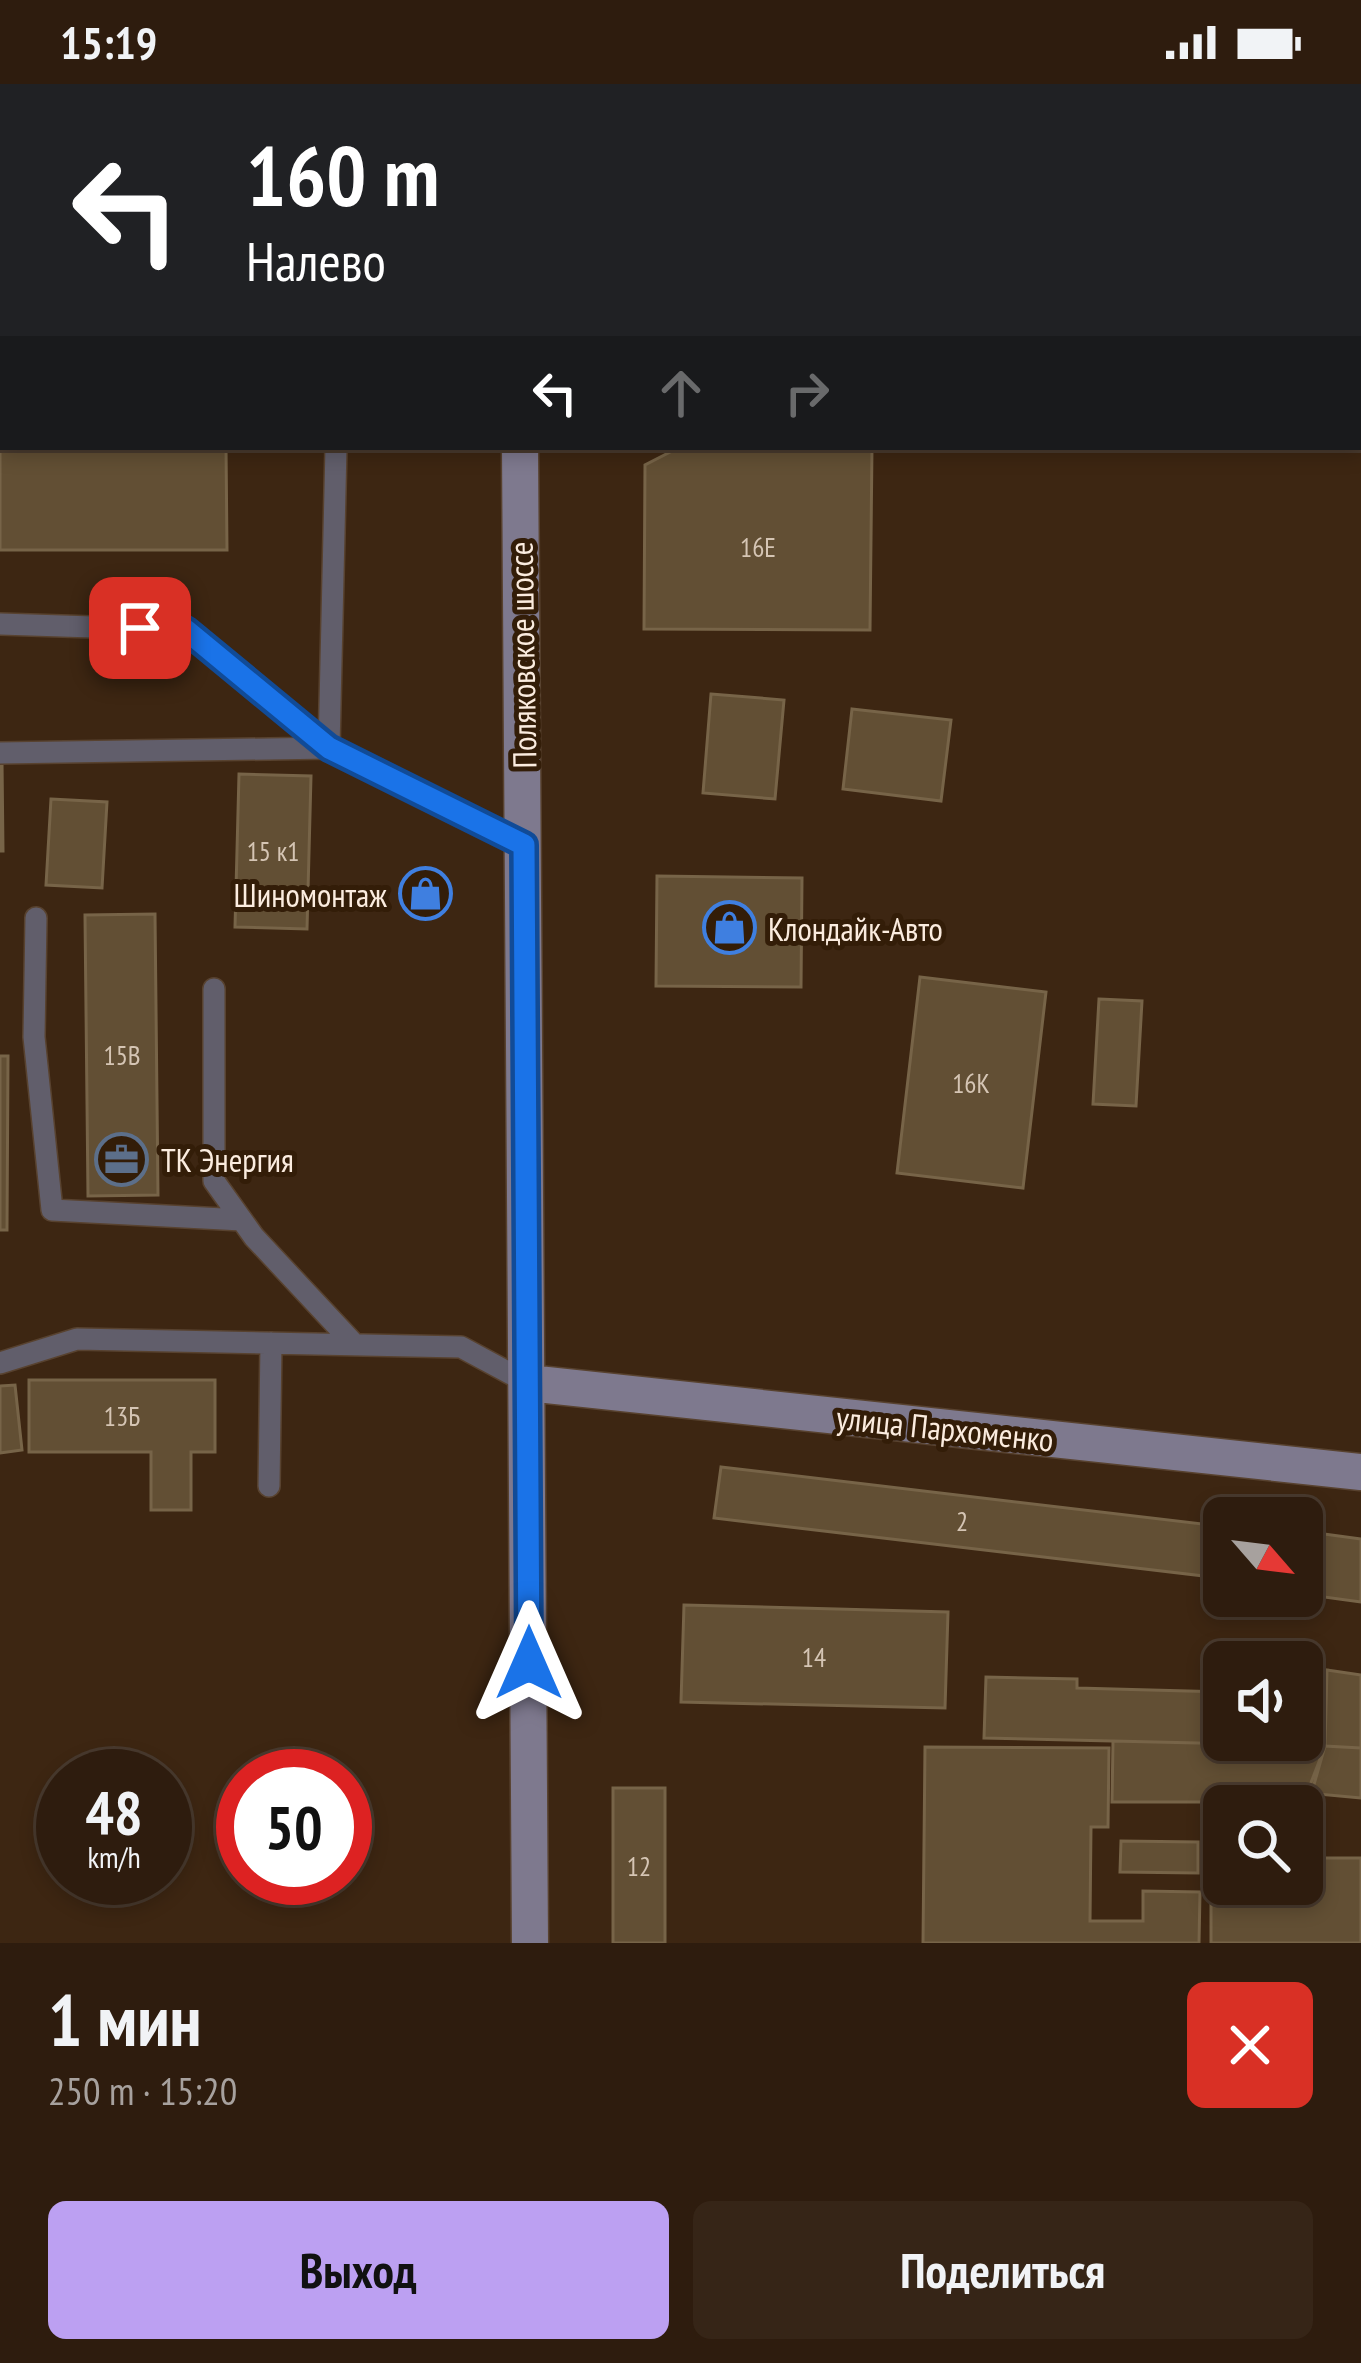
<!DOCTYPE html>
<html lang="ru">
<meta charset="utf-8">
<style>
:root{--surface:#2e1c0e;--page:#362517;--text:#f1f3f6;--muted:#a7a19e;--line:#493a2e;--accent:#bca0f2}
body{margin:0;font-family:"PT Sans Narrow",sans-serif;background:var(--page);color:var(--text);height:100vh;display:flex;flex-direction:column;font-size:45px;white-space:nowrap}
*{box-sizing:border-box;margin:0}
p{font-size:39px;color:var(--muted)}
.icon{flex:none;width:66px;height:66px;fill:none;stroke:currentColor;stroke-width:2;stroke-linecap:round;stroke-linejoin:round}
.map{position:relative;height:1859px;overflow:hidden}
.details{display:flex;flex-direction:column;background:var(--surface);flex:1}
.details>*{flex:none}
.hud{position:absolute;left:0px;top:0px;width:1362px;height:366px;box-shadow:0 6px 18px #0003,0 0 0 3px var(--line);background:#202124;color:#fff;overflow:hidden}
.needle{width:78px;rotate:118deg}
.tools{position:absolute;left:1203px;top:1413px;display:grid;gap:24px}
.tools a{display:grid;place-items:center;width:120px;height:120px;border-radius:18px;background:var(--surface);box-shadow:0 6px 18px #0003,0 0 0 3px var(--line);font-size:60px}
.speed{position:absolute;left:36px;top:1665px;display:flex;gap:24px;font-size:60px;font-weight:700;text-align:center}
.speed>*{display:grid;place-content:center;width:156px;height:156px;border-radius:50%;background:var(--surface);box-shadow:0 6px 18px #0003,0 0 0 3px var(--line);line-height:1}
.speed small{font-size:30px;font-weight:400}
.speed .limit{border:18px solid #d22;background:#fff;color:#111}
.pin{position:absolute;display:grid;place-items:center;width:102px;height:102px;color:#fff;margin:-51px;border-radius:24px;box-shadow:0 6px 18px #0006}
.me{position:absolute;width:132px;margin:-66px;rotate:0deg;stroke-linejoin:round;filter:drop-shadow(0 0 9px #0008)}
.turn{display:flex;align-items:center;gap:42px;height:252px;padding:0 48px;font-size:54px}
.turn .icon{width:156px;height:156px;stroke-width:2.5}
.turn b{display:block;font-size:84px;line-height:102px}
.lanes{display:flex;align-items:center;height:114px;padding:0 48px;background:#0003;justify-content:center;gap:60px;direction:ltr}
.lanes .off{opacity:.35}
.round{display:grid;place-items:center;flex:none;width:126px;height:126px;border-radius:18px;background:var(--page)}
.head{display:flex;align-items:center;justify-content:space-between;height:204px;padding:0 48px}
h1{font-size:72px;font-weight:800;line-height:90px}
.button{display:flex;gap:24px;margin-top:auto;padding:24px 48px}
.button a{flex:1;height:138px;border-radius:18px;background:var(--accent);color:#111;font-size:48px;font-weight:800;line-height:138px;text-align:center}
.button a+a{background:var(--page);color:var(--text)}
.status{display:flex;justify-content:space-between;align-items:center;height:84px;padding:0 60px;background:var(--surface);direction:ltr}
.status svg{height:33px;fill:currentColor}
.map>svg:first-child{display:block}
.building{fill:#624f34;stroke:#776448;stroke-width:3}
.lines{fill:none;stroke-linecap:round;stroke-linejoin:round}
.lane-casing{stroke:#58422f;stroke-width:24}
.secondary-casing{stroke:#58422f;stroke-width:39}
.lane{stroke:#615e6b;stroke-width:21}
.secondary{stroke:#7e798e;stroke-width:36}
.route-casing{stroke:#114b97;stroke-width:30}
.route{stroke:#1a73e8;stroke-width:21}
.labels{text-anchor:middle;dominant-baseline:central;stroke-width:10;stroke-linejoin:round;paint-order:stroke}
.number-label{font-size:27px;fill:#d5c5b4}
.street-label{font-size:33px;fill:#fbecdf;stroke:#331d08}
.poi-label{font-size:33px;fill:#fbecdf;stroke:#331d08;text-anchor:start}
</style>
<div class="status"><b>15:19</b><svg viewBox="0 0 49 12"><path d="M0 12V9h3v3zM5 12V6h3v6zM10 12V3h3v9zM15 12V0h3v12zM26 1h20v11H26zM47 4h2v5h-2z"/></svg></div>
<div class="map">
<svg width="1361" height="1859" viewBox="0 0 1361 1859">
<rect width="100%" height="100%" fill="#3d2612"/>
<!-- building -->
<path class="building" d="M 0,0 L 224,0 L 3,3 L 3,363 L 226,363 L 227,466 L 0,466 Z
M 670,0 L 776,0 L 776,3 L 670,3 Z
M 851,0 L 1109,0 L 850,3 Z
M 680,363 L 872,363 L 870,546 L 644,545 L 645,381 Z
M 711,610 L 784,616 L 775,715 L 703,709 Z
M 852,625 L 951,636 L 941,717 L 843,705 Z
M 0,678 L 2,678 L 3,767 L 0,767 Z
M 239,690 L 311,692 L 307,845 L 235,843 Z
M 51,715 L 107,718 L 102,804 L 46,801 Z
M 657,792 L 802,794 L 801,903 L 656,902 Z
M 155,830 L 158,1111 L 88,1112 L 85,831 Z
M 920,893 L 1046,908 L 1023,1104 L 897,1089 Z
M 1099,915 L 1142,917 L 1136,1022 L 1093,1020 Z
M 0,972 L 8,972 L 7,1146 L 0,1146 Z
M 29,1296 L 215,1296 L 215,1368 L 191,1368 L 191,1426 L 151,1426 L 151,1368 L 29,1368 Z
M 15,1301 L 22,1366 L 0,1369 L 0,1302 Z
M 721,1383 L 1211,1441 L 1204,1492 L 714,1434 Z
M 1302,1447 L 1361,1455 L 1361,1518 L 1302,1510 Z
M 684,1521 L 948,1528 L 945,1624 L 681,1618 Z
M 1302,1586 L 1327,1586 L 1325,1662 L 984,1654 L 986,1593 L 1077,1595 L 1077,1604 L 1224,1608 L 1224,1656 L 1302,1656 Z
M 1327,1586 L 1361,1591 L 1361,1664 L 1325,1662 Z
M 1113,1657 L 1325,1662 L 1309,1718 L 1112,1718 Z
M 1325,1662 L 1361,1664 L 1361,1714 L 1307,1709 Z
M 925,1663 L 1109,1664 L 1108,1743 L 1091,1743 L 1090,1837 L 1143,1837 L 1143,1807 L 1200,1808 L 1199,1859 L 923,1859 Z
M 613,1704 L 665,1704 L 665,1859 L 613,1859 Z
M 1121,1757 L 1198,1758 L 1198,1789 L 1120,1788 Z
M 1211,1774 L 1224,1774 L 1224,1800 L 1302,1800 L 1302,1774 L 1361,1774 L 1361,1859 L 1211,1859 Z"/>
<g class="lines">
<defs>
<path id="lane" d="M 0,540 L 186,546 L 329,664
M 329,664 L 336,363
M 0,669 L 329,664 L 523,761
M 36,834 L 34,953 L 52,1126 L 242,1136
M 214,905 L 214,1097 L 254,1153 L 355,1261
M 0,1279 L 77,1255 L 461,1263 L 528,1299
M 269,1402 L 271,1259"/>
<path id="secondary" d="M 517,0 L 517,3
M 520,363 L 530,1859
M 528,1299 L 1361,1388"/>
</defs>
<!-- lane casing -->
<use href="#lane" class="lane-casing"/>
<!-- secondary casing -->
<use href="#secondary" class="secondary-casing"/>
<!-- lane -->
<use href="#lane" class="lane"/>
<!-- secondary -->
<use href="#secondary" class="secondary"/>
</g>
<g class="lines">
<defs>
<path id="route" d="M 140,544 L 186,546 L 329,664 L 524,761 L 529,1579"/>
</defs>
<!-- route casing -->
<use href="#route" class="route-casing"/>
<!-- route -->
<use href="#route" class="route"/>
</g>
<!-- icons -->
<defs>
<symbol id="shop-ring" viewBox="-11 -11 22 22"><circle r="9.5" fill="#331d08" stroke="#3f7fe0" stroke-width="1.5"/><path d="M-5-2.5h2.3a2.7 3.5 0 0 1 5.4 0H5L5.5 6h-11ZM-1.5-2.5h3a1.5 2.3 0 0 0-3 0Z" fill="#3f7fe0"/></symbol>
<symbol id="office-ring" viewBox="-11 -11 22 22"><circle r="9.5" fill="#331d08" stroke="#5c6f8a" stroke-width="1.5"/><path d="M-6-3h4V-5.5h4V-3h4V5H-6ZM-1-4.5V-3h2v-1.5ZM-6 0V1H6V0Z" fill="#5c6f8a"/></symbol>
</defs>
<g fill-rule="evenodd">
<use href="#shop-ring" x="396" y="780" width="59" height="59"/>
<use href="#shop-ring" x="700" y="814" width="59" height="59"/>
<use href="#office-ring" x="92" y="1046" width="59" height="59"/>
</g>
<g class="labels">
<!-- number labels -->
<g class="number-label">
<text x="758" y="463">16Е</text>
<text x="273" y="767">15 к1</text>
<text x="122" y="971">15В</text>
<text x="971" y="999">16К</text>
<text x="122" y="1332">13Б</text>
<text x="962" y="1437">2</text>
<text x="814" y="1573">14</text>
<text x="639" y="1782">12</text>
</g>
<!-- street labels -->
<g class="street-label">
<text transform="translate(522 571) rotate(-91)">Поляковское шоссе</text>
<text transform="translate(945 1344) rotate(6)">улица Пархоменко</text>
</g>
<!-- poi labels -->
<g class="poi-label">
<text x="387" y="810" text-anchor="end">Шиномонтаж</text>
<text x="768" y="844">Клондайк-Авто</text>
<text x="161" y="1075">ТК Энергия</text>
</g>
</g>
</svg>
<div class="tools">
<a><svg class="needle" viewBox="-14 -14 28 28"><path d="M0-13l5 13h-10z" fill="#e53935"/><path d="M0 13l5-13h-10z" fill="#a7a19e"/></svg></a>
<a><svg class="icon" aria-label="sound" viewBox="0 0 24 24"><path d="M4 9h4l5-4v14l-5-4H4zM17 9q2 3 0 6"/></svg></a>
<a><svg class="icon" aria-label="search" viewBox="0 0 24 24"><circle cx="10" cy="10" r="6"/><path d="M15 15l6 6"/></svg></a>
</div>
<div class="speed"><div>48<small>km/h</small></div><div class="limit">50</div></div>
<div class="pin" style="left:140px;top:544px;background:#d93025"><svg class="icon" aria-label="arrive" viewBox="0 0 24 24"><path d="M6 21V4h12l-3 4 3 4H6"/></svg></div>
<svg class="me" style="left:529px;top:1579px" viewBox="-20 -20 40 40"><path d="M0-17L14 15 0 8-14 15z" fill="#1a73e8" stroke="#fff" stroke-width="4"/></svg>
<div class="hud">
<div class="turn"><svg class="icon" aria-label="left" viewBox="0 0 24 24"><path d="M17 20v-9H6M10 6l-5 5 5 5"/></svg><div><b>160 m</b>Налево</div></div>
<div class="lanes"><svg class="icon" aria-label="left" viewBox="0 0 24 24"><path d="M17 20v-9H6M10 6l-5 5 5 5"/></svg><svg class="icon off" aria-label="ahead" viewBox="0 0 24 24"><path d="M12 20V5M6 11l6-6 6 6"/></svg><svg class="icon off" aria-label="right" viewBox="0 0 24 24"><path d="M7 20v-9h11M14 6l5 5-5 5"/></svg></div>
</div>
</div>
<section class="details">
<div class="head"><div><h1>1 мин</h1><p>250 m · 15:20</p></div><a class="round" style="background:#d93025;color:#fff"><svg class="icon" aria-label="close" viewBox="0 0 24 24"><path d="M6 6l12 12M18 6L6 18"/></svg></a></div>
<div class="button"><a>Выход</a><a>Поделиться</a></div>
</section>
